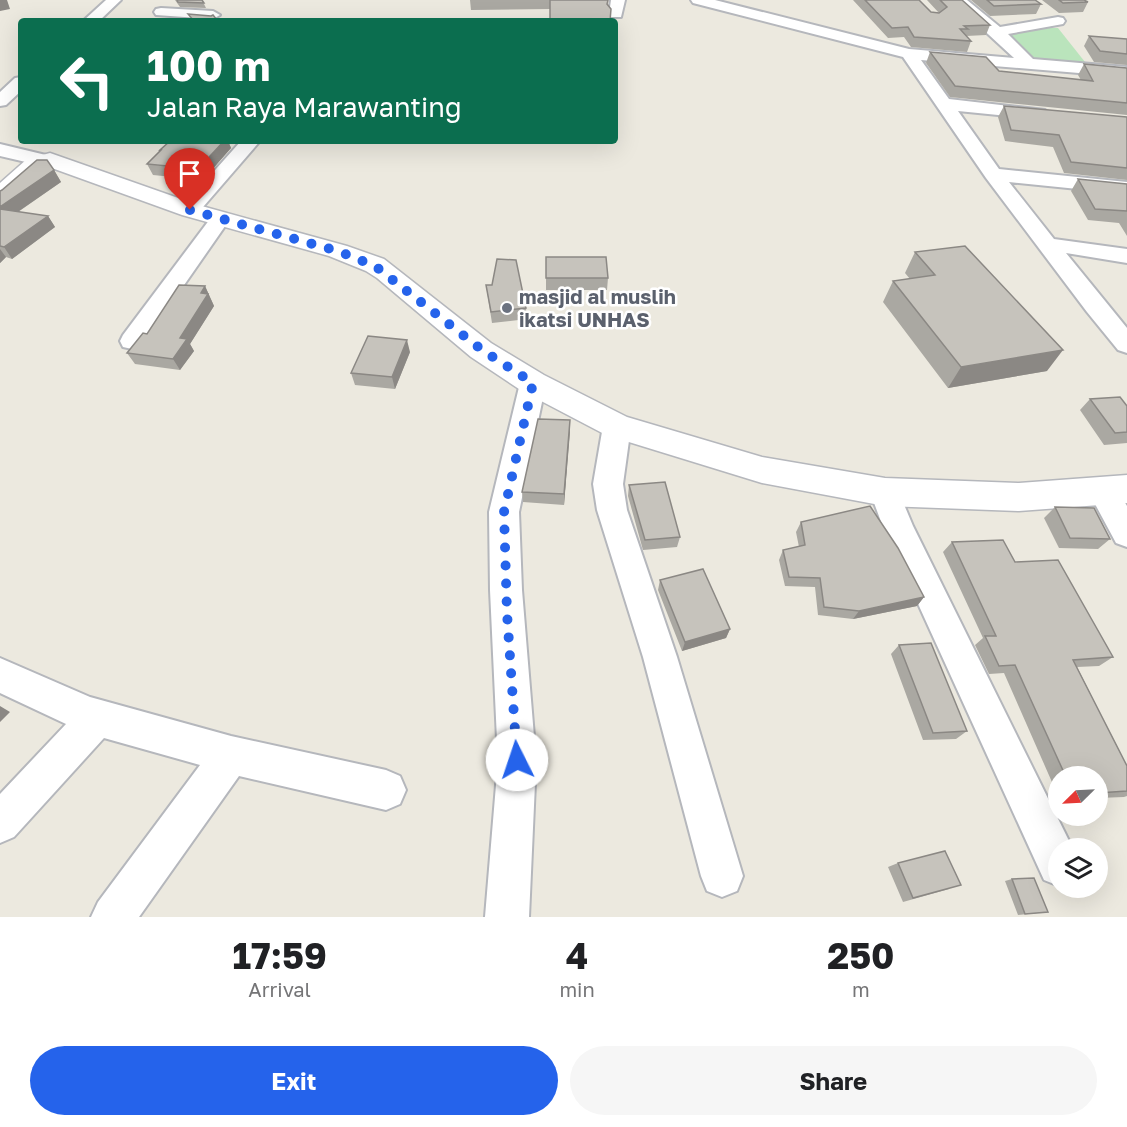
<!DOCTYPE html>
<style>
:root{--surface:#fff;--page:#f6f6f6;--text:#202124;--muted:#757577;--accent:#2563eb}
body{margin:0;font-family:"Golos Text",sans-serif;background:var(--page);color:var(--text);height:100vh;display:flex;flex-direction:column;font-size:22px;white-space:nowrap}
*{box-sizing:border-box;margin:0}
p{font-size:20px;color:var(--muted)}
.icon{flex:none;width:33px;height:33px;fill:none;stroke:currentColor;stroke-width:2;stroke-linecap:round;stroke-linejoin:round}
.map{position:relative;height:917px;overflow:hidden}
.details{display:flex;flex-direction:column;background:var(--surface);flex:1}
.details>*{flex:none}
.hud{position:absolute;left:18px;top:18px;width:600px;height:126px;border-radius:6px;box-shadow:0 6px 24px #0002;background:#0b6e4f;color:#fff;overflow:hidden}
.needle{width:39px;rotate:246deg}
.controls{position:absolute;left:1048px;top:766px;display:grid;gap:12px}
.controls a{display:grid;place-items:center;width:60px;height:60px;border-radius:50%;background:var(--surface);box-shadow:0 6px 24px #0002;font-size:30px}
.pin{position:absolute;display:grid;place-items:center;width:51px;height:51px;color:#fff;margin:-62px -26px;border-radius:50% 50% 50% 0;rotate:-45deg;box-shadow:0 0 6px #0007}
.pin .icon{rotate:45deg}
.me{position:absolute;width:66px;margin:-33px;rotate:356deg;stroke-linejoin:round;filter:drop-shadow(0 0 4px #0008)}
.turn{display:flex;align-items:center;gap:21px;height:126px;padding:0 30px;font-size:27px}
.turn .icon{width:78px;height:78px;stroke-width:2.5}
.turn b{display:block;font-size:42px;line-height:51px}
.eta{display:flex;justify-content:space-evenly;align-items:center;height:102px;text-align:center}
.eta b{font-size:36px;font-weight:700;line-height:42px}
.primary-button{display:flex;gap:12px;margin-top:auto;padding:12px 30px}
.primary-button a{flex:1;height:69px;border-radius:36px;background:var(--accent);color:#fff;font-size:24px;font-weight:700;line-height:69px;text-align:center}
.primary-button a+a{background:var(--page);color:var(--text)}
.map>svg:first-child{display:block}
.green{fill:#bae4bc}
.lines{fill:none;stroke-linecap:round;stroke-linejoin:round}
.minor-casing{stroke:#b5b7bc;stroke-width:4}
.tertiary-casing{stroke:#b5b7bc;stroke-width:3}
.minor{fill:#fff;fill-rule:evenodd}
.tertiary{fill:#fff;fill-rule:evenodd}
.wall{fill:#aaa8a2}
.shaded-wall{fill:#8b8884}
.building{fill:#c6c3bc;stroke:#8b8884;stroke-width:1.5}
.route{stroke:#2563eb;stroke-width:10;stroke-dasharray:0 18}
.worship-dot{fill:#6b7280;stroke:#fff;stroke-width:2}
.labels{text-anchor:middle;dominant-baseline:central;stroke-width:5;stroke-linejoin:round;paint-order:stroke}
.worship-label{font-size:20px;font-weight:bold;fill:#5b616d;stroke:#fff;text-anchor:start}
</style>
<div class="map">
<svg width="1127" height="917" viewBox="0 0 1127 917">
<rect width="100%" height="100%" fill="#ece9df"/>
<!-- green -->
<path class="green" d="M 1025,28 L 1058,28 L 1085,62 L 1032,58 L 1010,34 Z"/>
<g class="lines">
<defs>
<path id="minor" d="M 106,0 L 121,0 L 99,21 L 83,21 Z
M 611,0 L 625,0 L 621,17 L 611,17 L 609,14 Z
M 691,0 L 715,0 L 909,49 L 1014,58 L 951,0 L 967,0 L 1000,27 L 1058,17 L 1063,18 L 1065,21 L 1063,24 L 1008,34 L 1033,59 L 1127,67 L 1127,77 L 921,60 L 949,99 L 1045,110 L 1048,114 L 1045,118 L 1039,119 L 958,111 L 999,169 L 1127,182 L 1127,194 L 1009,182 L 1054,239 L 1127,249 L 1127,263 L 1066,253 L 1127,328 L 1127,353 L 1118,350 L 1087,312 L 986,178 L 903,57 L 693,3 Z
M 161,8 L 213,11 L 220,15 L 213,19 L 156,15 L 154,12 L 156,9 Z
M 21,77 L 21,91 L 6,105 L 0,106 L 0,92 L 15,78 Z
M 241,141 L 260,141 L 197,214 L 190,216 L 183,214 L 180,210 L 183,206 Z
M 0,144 L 50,156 L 53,160 L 50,164 L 43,166 L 0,156 Z
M 220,213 L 227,215 L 230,219 L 141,347 L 132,349 L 123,347 L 120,341 L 123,335 L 213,215 Z
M 533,374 L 542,376 L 546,383 L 519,512 L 522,590 L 536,761 L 529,917 L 485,917 L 498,761 L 490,590 L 489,512 L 520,383 L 524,376 Z
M 617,416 L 627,419 L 631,426 L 623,484 L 627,510 L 677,657 L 743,876 L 737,891 L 722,897 L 707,891 L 701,876 L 643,657 L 597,510 L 593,484 L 603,426 L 607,419 Z
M 1103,479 L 1113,482 L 1127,506 L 1127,547 L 1116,543 L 1088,491 L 1093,482 Z
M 885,480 L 895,483 L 913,526 L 1073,849 L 1059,849 L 1059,886 L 1044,880 L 883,527 L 870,492 L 875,483 Z
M 0,658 L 90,697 L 231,736 L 386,770 L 400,776 L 406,790 L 400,804 L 386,810 L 239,776 L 139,917 L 91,917 L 98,902 L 200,765 L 104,738 L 14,837 L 0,843 L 0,794 L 66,724 L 0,693 Z"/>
<path id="tertiary" d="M 50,153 L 198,205 L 347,246 L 384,259 L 491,343 L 544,375 L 627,417 L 762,457 L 885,478 L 1019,483 L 1127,475 L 1127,503 L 1019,511 L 885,506 L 762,483 L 606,435 L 522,391 L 471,357 L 377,278 L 366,271 L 329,256 L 182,215 L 49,167 L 43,169 L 8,200 L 0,202 L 0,183 L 27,159 Z"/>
</defs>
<!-- minor casing -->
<use href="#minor" class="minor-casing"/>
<!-- tertiary casing -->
<use href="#tertiary" class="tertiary-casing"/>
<!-- minor -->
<use href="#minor" class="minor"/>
<!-- tertiary -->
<use href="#tertiary" class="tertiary"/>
</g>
<!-- wall -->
<path class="wall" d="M 175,0 L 202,0 L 206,8 L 180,7 Z
M 470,0 L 609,0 L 550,9 L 471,10 Z
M 853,0 L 919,0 L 931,12 L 939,13 L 927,0 L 962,0 L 990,25 L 986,35 L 966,36 L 971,41 L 967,52 L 911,47 L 904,37 L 888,38 Z
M 971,0 L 1035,0 L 1041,4 L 1036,14 L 990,16 Z
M 1042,0 L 1084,0 L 1088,2 L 1083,12 L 1059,13 Z
M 1089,36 L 1127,39 L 1127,65 L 1094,62 L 1084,46 Z
M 930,52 L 999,71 L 1081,80 L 1078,75 L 1084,64 L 1127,68 L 1127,115 L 950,97 L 926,63 Z
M 1004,106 L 1127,117 L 1127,180 L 1064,173 L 1053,147 L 1005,141 L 998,117 Z
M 170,141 L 228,141 L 231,148 L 203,180 L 153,175 L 147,164 L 160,151 L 160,150 Z
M 54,170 L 61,182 L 18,212 L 48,216 L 55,227 L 12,259 L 6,257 L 0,263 L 0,191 Z
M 1078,179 L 1127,184 L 1127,236 L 1119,223 L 1088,220 L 1071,191 Z
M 915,252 L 1047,371 L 948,388 L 883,302 L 893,281 L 910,279 L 905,273 Z
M 546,257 L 608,278 L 607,290 L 546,290 Z
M 486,285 L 526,308 L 527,319 L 492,323 Z
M 205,286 L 214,306 L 190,344 L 194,351 L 180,370 L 135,364 L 127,353 Z
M 410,352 L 395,389 L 355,385 L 351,373 Z
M 1090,399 L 1127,406 L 1127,443 L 1104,445 L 1080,410 Z
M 570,420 L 564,505 L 523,502 L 522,492 Z
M 629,485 L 680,537 L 677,547 L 643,550 L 628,496 Z
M 1055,507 L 1110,539 L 1098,549 L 1059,548 L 1044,518 Z
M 801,522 L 924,597 L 917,606 L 853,619 L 818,615 L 815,587 L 785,586 L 779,560 L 783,550 L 799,547 L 796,532 Z
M 952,542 L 1015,562 L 1113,657 L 1099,666 L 1077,667 L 1127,766 L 1127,796 L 1124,797 L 1098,798 L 1098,777 L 1059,777 L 1059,798 L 1004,673 L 989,674 L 975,645 L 983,638 L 943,552 Z
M 660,580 L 730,629 L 726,638 L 682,651 L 658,590 Z
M 899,645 L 967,731 L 956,739 L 923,740 L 891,654 Z
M 898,863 L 949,889 L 903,902 L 888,867 Z
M 1012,879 L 1048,912 L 1018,915 L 1005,881 Z"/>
<!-- shaded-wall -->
<path class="shaded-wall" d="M 0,0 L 7,0 L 10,9 L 0,11 Z
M 224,141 L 228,141 L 231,148 L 203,180 L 198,169 Z
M 54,170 L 61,182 L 6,220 L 0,212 L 0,207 Z
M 48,216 L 55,227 L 12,259 L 4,247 Z
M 0,249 L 6,257 L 0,263 Z
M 205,286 L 214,306 L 190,344 L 194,351 L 180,370 L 173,359 L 180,338 L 201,293 Z
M 407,340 L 410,352 L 395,389 L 392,377 Z
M 1063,350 L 1047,371 L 948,388 L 961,367 Z
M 570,420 L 570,432 L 564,505 L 564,494 Z
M 924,597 L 917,606 L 853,619 L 859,611 Z
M 730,629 L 726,638 L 682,651 L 685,642 Z
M 0,706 L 10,712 L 0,722 Z"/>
<!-- building -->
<path class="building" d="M 177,0 L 202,0 L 204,3 L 178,2 Z
M 550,0 L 608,0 L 607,4 L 611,9 L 610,21 L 550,21 Z
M 865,0 L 919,0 L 931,12 L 939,13 L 947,7 L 940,0 L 962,0 L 990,25 L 964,26 L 968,29 L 960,29 L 971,41 L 914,37 L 908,27 L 892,28 Z
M 987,0 L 1035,0 L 1041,4 L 994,6 Z
M 1059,0 L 1084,0 L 1088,2 L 1063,3 Z
M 188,14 L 211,16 L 213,15 L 217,20 L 216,21 L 194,21 Z
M 1089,36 L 1127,39 L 1127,54 L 1100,51 Z
M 930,52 L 986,57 L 999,71 L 1093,81 L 1084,64 L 1127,68 L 1127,103 L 955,86 Z
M 1004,106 L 1127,117 L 1127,168 L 1071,162 L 1059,135 L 1011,130 Z
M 170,141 L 224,141 L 198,169 L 147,164 L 161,150 L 160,150 Z
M 37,160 L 47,160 L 54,170 L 0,207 L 0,191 L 2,190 Z
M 1078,179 L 1127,184 L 1127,211 L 1095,209 Z
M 0,209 L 48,216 L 4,247 L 0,246 Z
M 965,246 L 1063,350 L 961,367 L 893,281 L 935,275 L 915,252 Z
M 546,257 L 606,257 L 608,278 L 546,278 Z
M 497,259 L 516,260 L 526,308 L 491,312 L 486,285 L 492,285 Z
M 179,285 L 205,286 L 201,293 L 208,294 L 180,338 L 187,339 L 173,359 L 127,353 L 143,333 L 147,334 Z
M 368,336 L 407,340 L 392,377 L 351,373 Z
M 1120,397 L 1127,406 L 1127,432 L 1115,433 L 1090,399 Z
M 538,419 L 570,420 L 564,494 L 522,492 Z
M 665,482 L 680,537 L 645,540 L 629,485 Z
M 870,506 L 898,548 L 924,597 L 859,611 L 824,607 L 820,578 L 789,577 L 783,550 L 805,545 L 801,522 Z
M 1055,507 L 1094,508 L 1110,539 L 1070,538 Z
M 1003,540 L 1015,562 L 1058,560 L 1113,657 L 1073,660 L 1127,766 L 1127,791 L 1098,793 L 1098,777 L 1066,777 L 1015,665 L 999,666 L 985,636 L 996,636 L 952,542 Z
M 703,569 L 730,629 L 685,642 L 660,580 Z
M 931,643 L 967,731 L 933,733 L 899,645 Z
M 945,851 L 961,885 L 913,898 L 898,863 Z
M 1034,878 L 1048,912 L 1025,914 L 1012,879 Z"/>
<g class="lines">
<!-- route -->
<path class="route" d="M 190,210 L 338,251 L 375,266 L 482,350 L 533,383 L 504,512 L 507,613 L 517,760"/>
</g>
<!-- markers -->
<circle class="worship-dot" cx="507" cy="308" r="6"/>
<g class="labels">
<!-- worship labels -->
<g class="worship-label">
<text x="519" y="296">masjid al muslih<tspan x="519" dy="23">ikatsi UNHAS</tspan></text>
</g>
</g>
</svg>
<div class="controls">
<a><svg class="needle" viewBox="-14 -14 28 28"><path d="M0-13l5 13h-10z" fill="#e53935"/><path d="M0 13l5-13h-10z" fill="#757577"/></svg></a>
<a><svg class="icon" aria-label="layers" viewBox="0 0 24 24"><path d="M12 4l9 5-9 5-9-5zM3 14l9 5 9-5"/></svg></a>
</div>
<div class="pin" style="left:190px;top:210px;background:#d93025"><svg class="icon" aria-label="arrive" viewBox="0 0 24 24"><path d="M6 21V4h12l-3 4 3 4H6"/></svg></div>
<svg class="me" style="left:517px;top:760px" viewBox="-20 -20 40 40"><circle r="19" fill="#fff"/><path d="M0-13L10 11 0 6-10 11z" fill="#2563eb"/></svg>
<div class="hud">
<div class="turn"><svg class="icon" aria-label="left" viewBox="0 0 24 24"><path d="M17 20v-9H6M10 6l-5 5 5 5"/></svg><div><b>100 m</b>Jalan Raya Marawanting</div></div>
</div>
</div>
<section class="details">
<div class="eta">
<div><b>17:59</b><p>Arrival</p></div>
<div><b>4</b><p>min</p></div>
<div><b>250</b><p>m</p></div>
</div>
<div class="primary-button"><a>Exit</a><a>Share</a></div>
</section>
